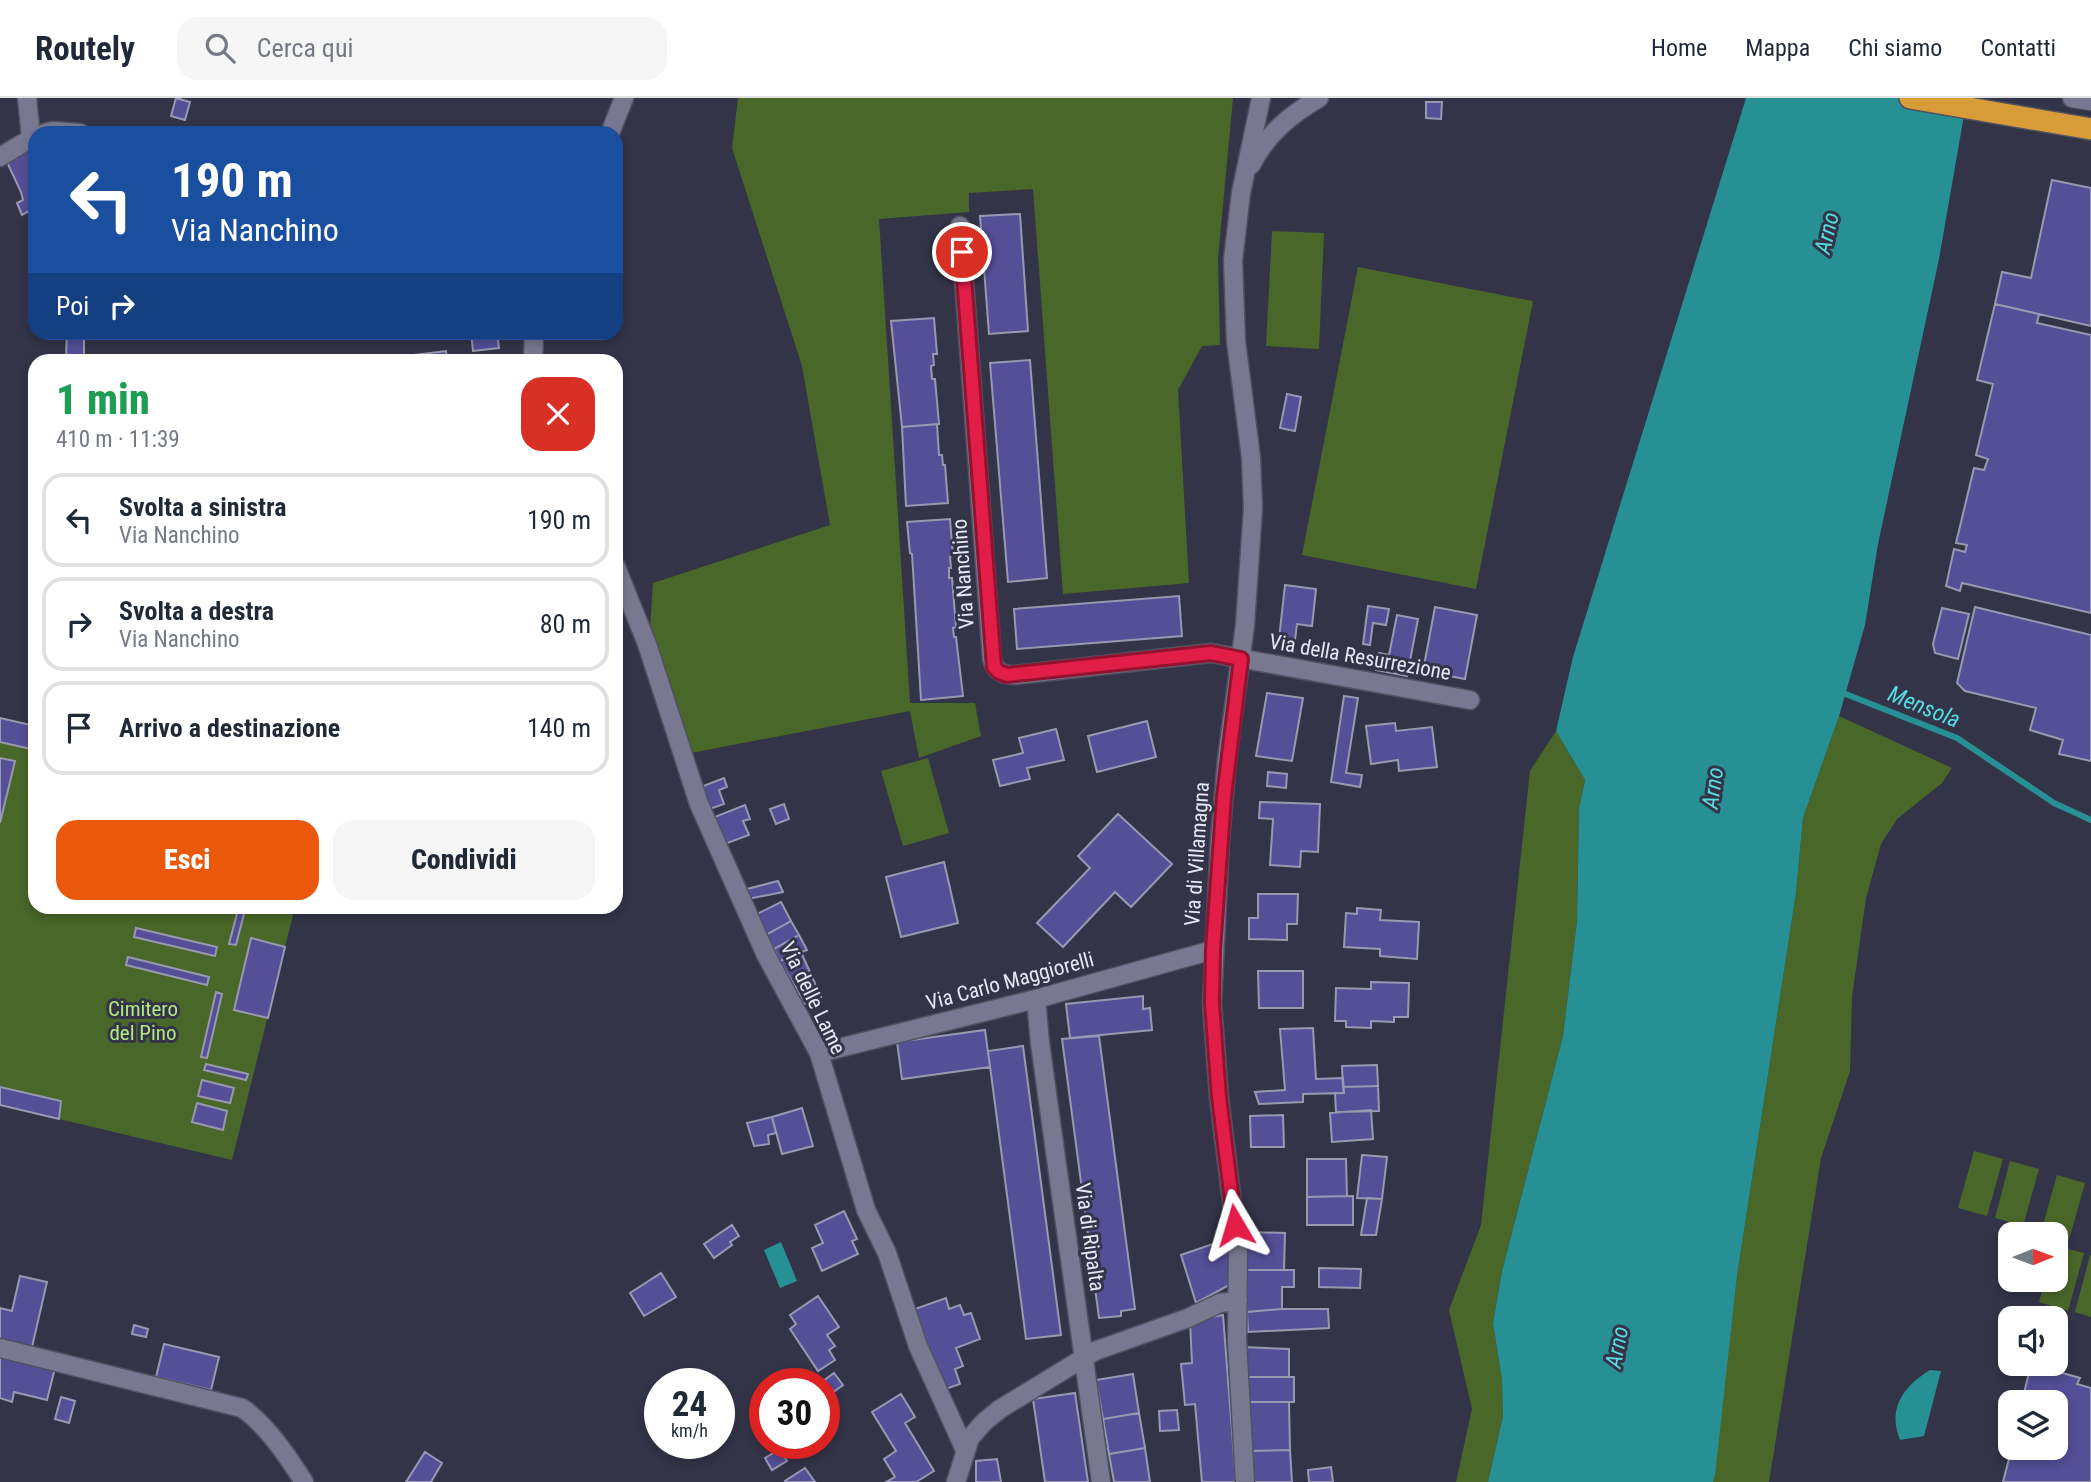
<!DOCTYPE html>
<html lang="it">
<meta charset="utf-8">
<style>
:root{--surface:#fff;--page:#f6f6f7;--text:#1f2937;--muted:#747a83;--line:#e0e1e3;--accent:#ea580c}
body{margin:0;font-family:"Roboto Condensed",sans-serif;background:var(--page);color:var(--text);height:100vh;display:flex;flex-direction:column;font-size:26px;white-space:nowrap}
*{box-sizing:border-box;margin:0}
p{font-size:23px;color:var(--muted)}
.icon{flex:none;width:38px;height:38px;fill:none;stroke:currentColor;stroke-width:2;stroke-linecap:round;stroke-linejoin:round}
.map{position:relative;flex:1;overflow:hidden}
.sheet{position:absolute;left:28px;top:256px;width:595px;height:560px;display:flex;flex-direction:column;background:var(--surface);border-radius:21px;box-shadow:0 4px 10px #0003}
.sheet>*{flex:none}
.guide{position:absolute;left:28px;top:28px;width:595px;height:214px;border-radius:21px;box-shadow:0 4px 10px #0003;background:#1a4fa0;color:#fff;overflow:hidden}
.needle{width:46px;rotate:89deg}
.fabs{position:absolute;left:1998px;top:1124px;display:grid;gap:14px}
.fabs a{display:grid;place-items:center;width:70px;height:70px;border-radius:14px;background:var(--surface);box-shadow:0 4px 10px #0003;font-size:35px}
.speed{position:absolute;left:644px;top:1270px;display:flex;gap:14px;font-size:35px;font-weight:700;text-align:center}
.speed>*{display:grid;place-content:center;width:91px;height:91px;border-radius:50%;background:var(--surface);box-shadow:0 4px 10px #0003;line-height:1}
.speed small{font-size:18px;font-weight:400}
.speed .limit{border:10px solid #d22;background:#fff;color:#111}
.pin{position:absolute;display:grid;place-items:center;width:60px;height:60px;color:#fff;margin:-30px;border:4px solid #fff;border-radius:50%;box-shadow:0 2px 7px #0007}
.me{position:absolute;width:77px;margin:-38px;rotate:353deg;stroke-linejoin:round;filter:drop-shadow(0 0 5px #0008)}
.turn{display:flex;align-items:center;gap:24px;height:147px;padding:0 28px;font-size:32px}
.turn .icon{width:91px;height:91px;stroke-width:2.5}
.turn b{display:block;font-size:49px;line-height:60px}
.then{display:flex;align-items:center;height:66px;padding:0 28px;background:#0003;gap:14px;font-size:26px}
.round{display:grid;place-items:center;flex:none;width:74px;height:74px;border-radius:21px;background:var(--page)}
.summary{display:flex;align-items:center;justify-content:space-between;height:119px;padding:0 28px}
h1{font-size:42px;font-weight:800;line-height:52px;color:#1e9e55}
.primary-button{display:flex;gap:14px;margin-top:auto;padding:14px 28px}
.primary-button a{flex:1;height:80px;border-radius:21px;background:var(--accent);color:#fff;font-size:28px;font-weight:800;line-height:80px;text-align:center}
.primary-button a+a{background:var(--page);color:var(--text)}
ul{padding:0;list-style:none}
li{display:flex;align-items:center;gap:21px;height:94px;margin:0 14px 10px;padding:0 14px;border:4px solid var(--line);border-radius:21px}
li div{flex:1}
li b{display:block;font-size:26px}
li em{font-style:normal}
header{display:flex;align-items:center;gap:42px;box-sizing:border-box;height:98px;padding:0 35px;background:var(--surface);border-bottom:2px solid var(--line)}
header strong{font-size:33px}
nav{display:flex;gap:38px;margin-inline-start:auto;font-size:24px}
.search{width:490px;height:63px;background:var(--page);display:flex;align-items:center;gap:18px;box-sizing:border-box;padding:0 24px;border-radius:21px;color:var(--muted);font-size:26px}
.map>svg:first-child{display:block}
.green{fill:#496729}
.water{fill:#279095}
.lines{fill:none;stroke-linecap:round;stroke-linejoin:round}
.stream{stroke:#279095;stroke-width:6}
.building{fill:#544f97;stroke:#9899b1;stroke-width:2}
.street-casing{stroke:#515162;stroke-width:21}
.secondary-casing{stroke:#515162;stroke-width:21}
.highway-casing{stroke:#515162;stroke-width:24}
.street{stroke:#787990;stroke-width:18}
.secondary{stroke:#787990;stroke-width:18}
.highway{stroke:#d89c38;stroke-width:21}
.route-casing{stroke:#92132f;stroke-width:18}
.route{stroke:#e11d48;stroke-width:12}
.labels{text-anchor:middle;dominant-baseline:central;stroke-width:6;stroke-linejoin:round;paint-order:stroke}
.street-label{font-size:21px;fill:#e6e7f4;stroke:#343449}
.park-label{font-size:21px;fill:#b3e981;stroke:#343449}
.water-label{font-size:23px;font-style:italic;fill:#55dce2;stroke:#343449}
</style>
<header>
<strong>Routely</strong>
<div class="search"><svg class="icon" aria-label="search" viewBox="0 0 24 24"><circle cx="10" cy="10" r="6"/><path d="M15 15l6 6"/></svg>Cerca qui</div>
<nav><a>Home</a><a>Mappa</a><a>Chi siamo</a><a>Contatti</a></nav>
</header>
<div class="map">
<svg width="2091" height="1384" viewBox="0 0 2091 1384">
<rect width="100%" height="100%" fill="#343449"/>
<!-- green -->
<path class="green" d="M 738,0 L 1233,0 L 1218,161 L 1220,247 L 1202,248 L 1178,292 L 1189,485 L 1063,496 L 1033,91 L 969,95 L 969,114 L 879,121 L 910,605 L 975,605 L 981,638 L 919,660 L 910,613 L 691,655 L 650,531 L 653,485 L 830,427 L 802,268 L 732,50 Z
M 1272,133 L 1324,135 L 1319,251 L 1266,248 Z
M 1358,169 L 1533,203 L 1476,491 L 1302,457 Z
M 1839,618 L 1952,670 L 1942,685 L 1897,721 L 1881,746 L 1866,800 L 1852,899 L 1850,973 L 1821,1060 L 1769,1384 L 1713,1384 L 1737,1178 L 1796,795 L 1803,720 Z
M 0,620 L 35,628 L 35,808 L 295,809 L 232,1062 L 0,1007 Z
M 1556,633 L 1585,682 L 1579,712 L 1577,823 L 1563,938 L 1502,1173 L 1493,1225 L 1502,1282 L 1503,1318 L 1488,1384 L 1456,1384 L 1472,1311 L 1449,1212 L 1481,1127 L 1530,673 Z
M 928,660 L 949,735 L 903,748 L 881,673 Z
M 1974,1053 L 2003,1061 L 1987,1118 L 1958,1110 Z
M 2010,1063 L 2039,1071 L 2023,1128 L 1995,1120 Z
M 2057,1077 L 2085,1085 L 2069,1142 L 2056,1138 L 2056,1136 L 2041,1134 Z
M 2056,1148 L 2084,1155 L 2068,1213 L 2039,1204 L 2045,1181 L 2056,1181 Z
M 2090,1157 L 2091,1157 L 2091,1219 L 2075,1214 Z"/>
<!-- water -->
<path class="water" d="M 1746,0 L 1967,0 L 1939,161 L 1878,446 L 1865,527 L 1839,618 L 1803,720 L 1796,795 L 1737,1178 L 1715,1377 L 1713,1384 L 1488,1384 L 1503,1318 L 1502,1282 L 1493,1225 L 1502,1173 L 1563,938 L 1577,823 L 1579,711 L 1585,682 L 1556,633 L 1573,559 Z
M 781,1144 L 797,1183 L 780,1190 L 764,1152 Z
M 1930,1272 L 1941,1273 L 1924,1338 L 1900,1342 C 1887,1310 1904,1288 1930,1272 Z"/>
<g class="lines">
<!-- stream -->
<path class="stream" d="M 1838,593 L 1957,640 L 2054,705 L 2091,722"/>
</g>
<!-- building -->
<path class="building" d="M 176,0 L 190,4 L 185,22 L 171,18 Z
M 1426,4 L 1442,4 L 1441,21 L 1426,20 Z
M 35,46 L 35,126 L 29,113 L 22,117 L 17,105 L 23,102 L 21,94 L 6,62 Z
M 2052,82 L 2091,90 L 2091,228 L 1995,206 L 2002,174 L 2031,180 Z
M 1020,116 L 1028,233 L 989,236 L 980,118 Z
M 1995,206 L 2039,216 L 2037,225 L 2091,237 L 2091,515 L 1962,485 L 1960,493 L 1946,488 L 1954,451 L 1965,454 L 1967,447 L 1956,445 L 1974,370 L 1984,372 L 1988,361 L 1976,357 L 1993,286 L 1977,282 Z
M 934,220 L 937,256 L 933,256 L 934,267 L 931,268 L 932,281 L 935,281 L 939,326 L 902,329 L 891,223 Z
M 67,234 L 84,234 L 84,261 L 66,260 Z
M 471,234 L 497,234 L 499,250 L 473,253 Z
M 446,253 L 447,262 L 398,262 L 398,259 Z
M 1030,262 L 1047,480 L 1008,484 L 990,265 Z
M 1287,296 L 1301,299 L 1295,333 L 1280,330 Z
M 937,326 L 939,357 L 942,357 L 943,367 L 945,367 L 948,405 L 906,408 L 902,329 Z
M 950,421 L 953,458 L 950,459 L 951,470 L 949,470 L 949,480 L 952,480 L 956,529 L 953,530 L 954,539 L 956,539 L 963,598 L 921,602 L 912,456 L 910,455 L 907,424 Z
M 1285,487 L 1316,491 L 1312,528 L 1297,526 L 1295,542 L 1279,541 Z
M 1179,498 L 1182,538 L 1017,551 L 1014,511 Z
M 1368,508 L 1389,511 L 1386,527 L 1373,525 L 1370,547 L 1363,546 Z
M 1435,509 L 1477,517 L 1465,581 L 1423,573 Z
M 1975,509 L 2091,537 L 2091,663 L 2059,656 L 2063,642 L 2030,632 L 2036,610 L 1965,593 L 1957,585 Z
M 1942,510 L 1969,516 L 1958,561 L 1935,555 L 1933,546 Z
M 1397,517 L 1418,521 L 1407,578 L 1376,572 L 1379,555 L 1389,557 Z
M 1267,595 L 1303,600 L 1292,663 L 1256,658 Z
M 1344,598 L 1358,600 L 1346,675 L 1362,677 L 1360,689 L 1331,684 Z
M 0,620 L 35,628 L 35,652 L 0,644 Z
M 1147,623 L 1156,659 L 1097,674 L 1088,638 Z
M 1395,625 L 1396,633 L 1432,629 L 1437,669 L 1399,673 L 1398,662 L 1371,666 L 1366,628 Z
M 1056,631 L 1064,662 L 1027,670 L 1030,681 L 1000,688 L 993,662 L 1023,655 L 1019,640 Z
M 0,660 L 15,663 L 0,725 Z
M 1268,674 L 1287,676 L 1286,690 L 1267,688 Z
M 724,680 L 727,689 L 719,692 L 724,706 L 707,712 L 698,690 Z
M 1260,704 L 1320,706 L 1318,754 L 1301,753 L 1300,769 L 1270,767 L 1273,721 L 1259,720 Z
M 784,706 L 789,721 L 776,726 L 770,711 Z
M 745,707 L 750,721 L 743,723 L 749,737 L 722,747 L 712,720 Z
M 1118,716 L 1172,766 L 1131,809 L 1115,794 L 1063,849 L 1037,825 L 1090,770 L 1078,758 Z
M 944,764 L 958,825 L 901,839 L 886,779 Z
M 778,783 L 783,794 L 748,801 L 743,792 Z
M 1258,796 L 1298,796 L 1297,826 L 1287,826 L 1287,842 L 1249,841 L 1249,820 L 1258,820 Z
M 781,804 L 791,823 L 766,837 L 755,817 Z
M 239,808 L 246,808 L 236,847 L 229,846 Z
M 1357,810 L 1381,812 L 1380,822 L 1419,824 L 1417,861 L 1380,858 L 1380,851 L 1344,849 L 1346,815 L 1357,816 Z
M 791,823 L 799,837 L 774,851 L 766,837 Z
M 136,830 L 217,849 L 215,858 L 134,839 Z
M 799,837 L 807,852 L 780,863 L 774,851 Z
M 251,840 L 285,849 L 268,920 L 234,912 Z
M 801,854 L 821,899 L 805,906 L 780,863 Z
M 128,859 L 209,879 L 207,887 L 126,867 Z
M 1258,873 L 1303,873 L 1303,910 L 1259,910 Z
M 1371,884 L 1409,885 L 1408,919 L 1394,919 L 1394,924 L 1371,923 L 1371,930 L 1346,929 L 1346,923 L 1335,923 L 1336,890 L 1371,891 Z
M 216,894 L 222,896 L 207,960 L 201,959 Z
M 1143,898 L 1143,911 L 1150,910 L 1152,932 L 1070,940 L 1066,906 Z
M 1313,930 L 1316,981 L 1343,980 L 1344,995 L 1303,996 L 1303,1004 L 1259,1006 L 1255,994 L 1285,992 L 1280,931 Z
M 985,932 L 990,969 L 902,981 L 897,944 Z
M 1099,938 L 1135,1211 L 1121,1213 L 1121,1218 L 1099,1220 L 1062,941 Z
M 1023,948 L 1061,1237 L 1026,1241 L 988,953 Z
M 206,966 L 248,976 L 246,982 L 204,972 Z
M 1377,967 L 1378,988 L 1343,989 L 1342,968 Z
M 202,982 L 234,990 L 230,1005 L 198,998 Z
M 1378,988 L 1379,1013 L 1336,1014 L 1335,995 L 1344,995 L 1343,989 Z
M 0,989 L 61,1003 L 59,1021 L 0,1007 Z
M 197,1005 L 227,1013 L 223,1032 L 192,1024 Z
M 802,1010 L 813,1048 L 782,1056 L 772,1019 Z
M 1371,1012 L 1373,1041 L 1332,1044 L 1330,1015 Z
M 1283,1017 L 1284,1049 L 1251,1049 L 1250,1018 Z
M 772,1019 L 776,1035 L 768,1037 L 769,1046 L 754,1048 L 747,1025 Z
M 1362,1057 L 1387,1059 L 1382,1101 L 1357,1100 Z
M 1307,1061 L 1346,1061 L 1347,1098 L 1307,1099 Z
M 1353,1098 L 1353,1127 L 1307,1127 L 1307,1099 Z
M 1367,1100 L 1382,1101 L 1376,1137 L 1361,1137 Z
M 844,1113 L 857,1141 L 852,1143 L 858,1156 L 822,1173 L 812,1150 L 823,1145 L 815,1127 Z
M 732,1127 L 739,1138 L 730,1144 L 732,1147 L 714,1160 L 704,1146 Z
M 1247,1134 L 1285,1135 L 1284,1172 L 1247,1172 Z
M 1230,1140 L 1233,1185 L 1196,1205 L 1181,1157 Z
M 1319,1170 L 1361,1171 L 1360,1190 L 1319,1189 Z
M 1247,1172 L 1294,1172 L 1294,1189 L 1282,1189 L 1282,1211 L 1247,1214 Z
M 661,1175 L 676,1199 L 644,1218 L 630,1195 Z
M 20,1178 L 47,1184 L 32,1249 L 0,1242 L 0,1210 L 12,1213 Z
M 818,1198 L 839,1229 L 827,1237 L 835,1248 L 829,1252 L 835,1262 L 818,1273 L 790,1231 L 796,1226 L 790,1217 Z
M 946,1200 L 949,1211 L 960,1207 L 964,1217 L 971,1215 L 980,1241 L 956,1250 L 963,1268 L 955,1271 L 960,1286 L 943,1292 L 915,1211 Z
M 1282,1211 L 1328,1211 L 1329,1230 L 1248,1234 L 1247,1214 Z
M 1223,1217 L 1236,1384 L 1202,1384 L 1195,1306 L 1185,1307 L 1181,1266 L 1192,1265 L 1190,1223 Z
M 134,1227 L 148,1231 L 146,1239 L 132,1236 Z
M 164,1246 L 219,1259 L 211,1292 L 156,1279 Z
M 1243,1249 L 1289,1251 L 1289,1279 L 1244,1279 Z
M 0,1256 L 55,1270 L 47,1302 L 14,1294 L 12,1304 L 0,1300 Z
M 2031,1266 L 2080,1280 L 2077,1286 L 2091,1290 L 2091,1384 L 2003,1384 L 2012,1349 L 2056,1349 L 2056,1304 L 2022,1304 Z
M 834,1275 L 843,1287 L 824,1301 L 824,1286 L 819,1286 Z
M 1133,1276 L 1139,1315 L 1103,1321 L 1096,1282 Z
M 1244,1279 L 1294,1279 L 1294,1304 L 1247,1304 Z
M 1075,1295 L 1088,1384 L 1045,1384 L 1033,1301 Z
M 901,1296 L 915,1319 L 905,1325 L 934,1373 L 916,1384 L 886,1384 L 895,1379 L 884,1361 L 896,1353 L 872,1314 Z
M 61,1299 L 75,1303 L 69,1325 L 55,1321 Z
M 1247,1304 L 1289,1304 L 1290,1352 L 1250,1353 Z
M 1177,1312 L 1179,1332 L 1160,1333 L 1159,1313 Z
M 1139,1315 L 1145,1350 L 1109,1356 L 1103,1321 Z
M 1145,1350 L 1150,1384 L 1114,1384 L 1109,1356 Z
M 780,1351 L 787,1363 L 772,1372 L 765,1360 Z
M 1290,1352 L 1292,1384 L 1253,1384 L 1250,1353 Z
M 425,1354 L 442,1365 L 431,1384 L 406,1384 Z
M 997,1361 L 1001,1384 L 976,1384 L 976,1363 Z
M 1331,1369 L 1333,1384 L 1309,1384 L 1308,1372 Z
M 805,1370 L 815,1384 L 786,1384 L 785,1383 Z"/>
<g class="lines">
<defs>
<path id="street" d="M 27,0 L 31,39
M 45,35 L 53,33 L 80,35
M 610,35 L 624,0
M 0,59 L 35,38
M 1251,67 C 1267,36 1290,17 1319,0
M 960,128 L 992,561 C 995,574 1003,577 1015,577 L 1211,555 L 1470,602
M 533,262 L 534,234
M 616,469 L 647,546 L 699,706 L 766,857 L 819,955 L 866,1112 L 887,1155 L 918,1248 L 965,1352
M 1036,901 L 1040,945 L 1101,1384
M 819,955 L 1036,901 L 1213,852
M 0,1250 L 242,1310 C 267,1327 288,1359 304,1384
M 956,1384 L 970,1340 L 984,1324 L 1000,1311 L 1095,1253 L 1188,1220 L 1220,1205 L 1238,1203
M 1245,1384 L 1237,1242 L 1238,1153 L 1219,999 L 1212,905 L 1220,741 L 1227,661 L 1245,527 L 1253,410 L 1251,360 L 1236,243 L 1233,162 L 1241,95 L 1261,0"/>
<path id="secondary" d="M 2072,0 L 2091,3"/>
<path id="highway" d="M 1910,0 L 2091,31"/>
</defs>
<!-- street casing -->
<use href="#street" class="street-casing"/>
<!-- secondary casing -->
<use href="#secondary" class="secondary-casing"/>
<!-- highway casing -->
<use href="#highway" class="highway-casing"/>
<!-- street -->
<use href="#street" class="street"/>
<!-- secondary -->
<use href="#secondary" class="secondary"/>
<!-- highway -->
<use href="#highway" class="highway"/>
</g>
<g class="lines">
<defs>
<path id="route" d="M 962,154 L 994,569 L 999,574 L 1007,577 L 1211,555 L 1241,561 L 1224,698 L 1213,852 L 1212,905 L 1219,999 L 1235,1127"/>
</defs>
<!-- route casing -->
<use href="#route" class="route-casing"/>
<!-- route -->
<use href="#route" class="route"/>
</g>
<g class="labels">
<!-- street labels -->
<g class="street-label">
<text transform="translate(963 476) rotate(-94)">Via Nanchino</text>
<text transform="translate(1360 559) rotate(10)">Via della Resurrezione</text>
<text transform="translate(1197 756) rotate(-86)">Via di Villamagna</text>
<text transform="translate(1010 883) rotate(-15)">Via Carlo Maggiorelli</text>
<text transform="translate(813 900) rotate(64)">Via delle Lame</text>
<text transform="translate(1090 1139) rotate(82)">Via di Ripalta</text>
</g>
<!-- park labels -->
<g class="park-label">
<text x="143" y="911">Cimitero<tspan x="143" dy="24">del Pino</tspan></text>
</g>
<!-- water labels -->
<g class="water-label">
<text transform="translate(1827 135) rotate(-77)">Arno</text>
<text transform="translate(1924 609) rotate(22)">Mensola</text>
<text transform="translate(1713 690) rotate(-82)">Arno</text>
<text transform="translate(1617 1249) rotate(-79)">Arno</text>
</g>
</g>
</svg>
<div class="fabs">
<a><svg class="needle" viewBox="-14 -14 28 28"><path d="M0-13l5 13h-10z" fill="#e53935"/><path d="M0 13l5-13h-10z" fill="#747a83"/></svg></a>
<a><svg class="icon" aria-label="sound" viewBox="0 0 24 24"><path d="M4 9h4l5-4v14l-5-4H4zM17 9q2 3 0 6"/></svg></a>
<a><svg class="icon" aria-label="layers" viewBox="0 0 24 24"><path d="M12 4l9 5-9 5-9-5zM3 14l9 5 9-5"/></svg></a>
</div>
<div class="speed"><div>24<small>km/h</small></div><div class="limit">30</div></div>
<div class="pin" style="left:962px;top:154px;background:#d93025"><svg class="icon" aria-label="arrive" viewBox="0 0 24 24"><path d="M6 21V4h12l-3 4 3 4H6"/></svg></div>
<svg class="me" style="left:1235px;top:1127px" viewBox="-20 -20 40 40"><path d="M0-17L14 15 0 8-14 15z" fill="#e11d48" stroke="#fff" stroke-width="4"/></svg>
<div class="guide">
<div class="turn"><svg class="icon" aria-label="left" viewBox="0 0 24 24"><path d="M17 20v-9H6M10 6l-5 5 5 5"/></svg><div><b>190 m</b>Via Nanchino</div></div>
<div class="then">Poi<svg class="icon" aria-label="right" viewBox="0 0 24 24"><path d="M7 20v-9h11M14 6l5 5-5 5"/></svg></div>
</div>
<section class="sheet">
<div class="summary"><div><h1>1 min</h1><p>410 m · 11:39</p></div><a class="round" style="background:#d93025;color:#fff"><svg class="icon" aria-label="close" viewBox="0 0 24 24"><path d="M6 6l12 12M18 6L6 18"/></svg></a></div>
<ul>
<li><svg class="icon" aria-label="left" viewBox="0 0 24 24"><path d="M17 20v-9H6M10 6l-5 5 5 5"/></svg><div><b>Svolta a sinistra</b><p>Via Nanchino</p></div><em>190 m</em></li>
<li><svg class="icon" aria-label="right" viewBox="0 0 24 24"><path d="M7 20v-9h11M14 6l5 5-5 5"/></svg><div><b>Svolta a destra</b><p>Via Nanchino</p></div><em>80 m</em></li>
<li><svg class="icon" aria-label="arrive" viewBox="0 0 24 24"><path d="M6 21V4h12l-3 4 3 4H6"/></svg><div><b>Arrivo a destinazione</b></div><em>140 m</em></li>
</ul>
<div class="primary-button"><a>Esci</a><a>Condividi</a></div>
</section>
</div>
